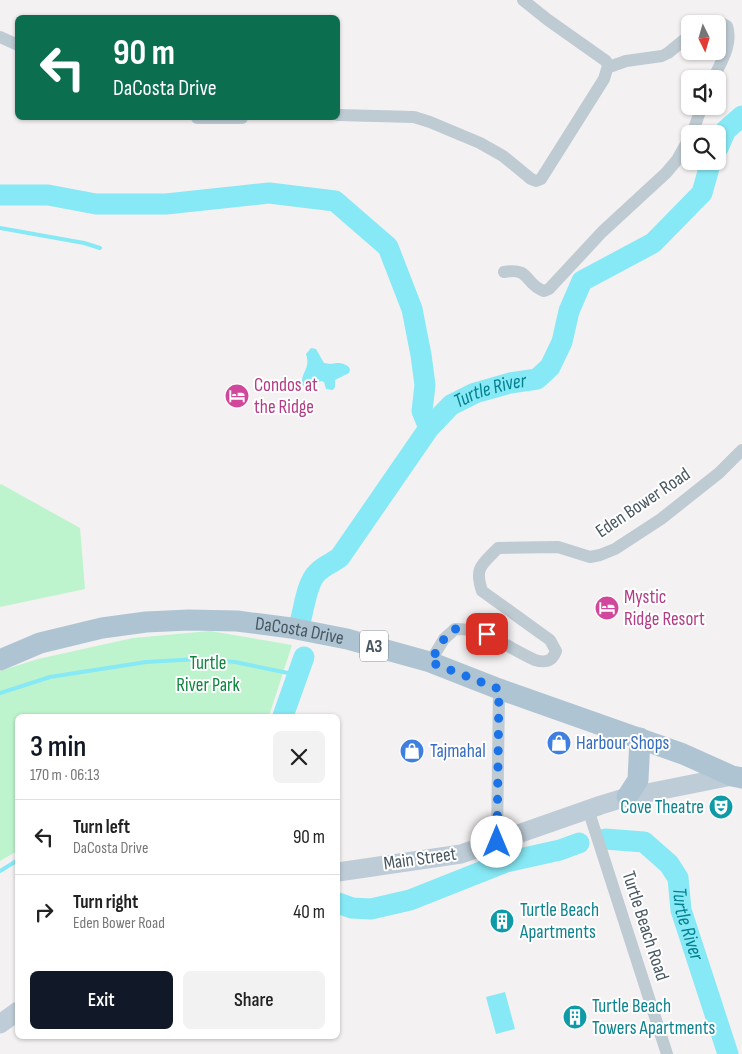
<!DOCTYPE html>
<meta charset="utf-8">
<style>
:root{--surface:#fff;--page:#f2f2f2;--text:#222;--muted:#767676;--line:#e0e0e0;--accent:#111827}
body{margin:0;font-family:"Sofia Sans Condensed",sans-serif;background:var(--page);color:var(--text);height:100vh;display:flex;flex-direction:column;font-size:19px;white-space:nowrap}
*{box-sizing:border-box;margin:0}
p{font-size:16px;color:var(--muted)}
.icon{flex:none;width:28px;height:28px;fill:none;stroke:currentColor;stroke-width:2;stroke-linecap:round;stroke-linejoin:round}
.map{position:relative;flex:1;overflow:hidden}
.sheet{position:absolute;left:15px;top:714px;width:325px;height:325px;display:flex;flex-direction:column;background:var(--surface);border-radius:8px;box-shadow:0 1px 4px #0004}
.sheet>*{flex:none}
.guide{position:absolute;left:15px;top:15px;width:325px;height:105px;border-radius:8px;box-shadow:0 1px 4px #0004;background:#0b6e4f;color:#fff;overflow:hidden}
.needle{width:32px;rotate:175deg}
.controls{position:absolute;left:681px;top:15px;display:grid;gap:10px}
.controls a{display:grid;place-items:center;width:45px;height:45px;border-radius:8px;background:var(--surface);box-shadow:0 1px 4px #0004;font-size:25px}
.pin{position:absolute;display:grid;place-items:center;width:42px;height:42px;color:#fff;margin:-21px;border-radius:10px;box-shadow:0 2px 8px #0006}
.me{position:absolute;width:55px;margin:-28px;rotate:0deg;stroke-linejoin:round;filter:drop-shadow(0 0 4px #0008)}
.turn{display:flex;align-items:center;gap:18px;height:105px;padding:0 15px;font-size:22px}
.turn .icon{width:65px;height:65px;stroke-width:2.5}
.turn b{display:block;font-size:35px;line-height:42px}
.round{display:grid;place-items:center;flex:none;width:52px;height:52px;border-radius:8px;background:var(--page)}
.summary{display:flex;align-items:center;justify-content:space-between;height:85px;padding:0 15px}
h1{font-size:30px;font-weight:600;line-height:38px;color:var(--accent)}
.button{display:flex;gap:10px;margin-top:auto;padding:10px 15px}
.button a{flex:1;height:58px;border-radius:8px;background:var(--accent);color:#fff;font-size:20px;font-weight:600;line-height:58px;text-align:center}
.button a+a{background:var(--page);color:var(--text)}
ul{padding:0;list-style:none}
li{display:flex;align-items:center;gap:15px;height:75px;padding:0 15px;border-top:1px solid var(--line)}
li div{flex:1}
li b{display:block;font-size:19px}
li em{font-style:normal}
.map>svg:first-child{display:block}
.green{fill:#bdf4cd}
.water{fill:#86e9f5}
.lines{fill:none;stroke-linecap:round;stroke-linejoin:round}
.stream{stroke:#86e9f5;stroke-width:4}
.river{stroke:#86e9f5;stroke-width:21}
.street{stroke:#becbd2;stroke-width:12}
.secondary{stroke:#beccd7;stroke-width:19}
.primary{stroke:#afc4d2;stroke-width:21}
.route{stroke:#1a73e8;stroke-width:9;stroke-dasharray:0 16.2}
.labels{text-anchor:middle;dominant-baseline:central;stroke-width:4;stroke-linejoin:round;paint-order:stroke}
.shield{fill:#fff;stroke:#7e8990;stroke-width:1}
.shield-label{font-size:18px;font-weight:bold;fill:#475761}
.hotel-label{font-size:19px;fill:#b23c85;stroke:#fff;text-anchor:start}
.street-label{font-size:19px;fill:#475761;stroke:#fff}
.park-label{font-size:19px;fill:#0e863f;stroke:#fff}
.shop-label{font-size:19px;fill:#366cbe;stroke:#fff;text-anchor:start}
.culture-label{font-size:19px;fill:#0d838f;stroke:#fff;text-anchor:start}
.water-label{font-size:20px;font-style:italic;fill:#048190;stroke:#fff}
</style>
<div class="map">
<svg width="742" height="1054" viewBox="0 0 742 1054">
<rect width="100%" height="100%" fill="#f4f1f2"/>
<!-- green -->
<path class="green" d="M 1,484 L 80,528 L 85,589 L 0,607 L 0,485 Z
M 210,631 L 292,645 L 269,716 L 18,716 L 17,851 L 0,861 L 0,671 L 38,659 L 133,638 Z"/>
<!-- water -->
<path class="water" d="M 311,348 L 316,349 L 324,363 C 334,366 338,359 349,367 L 350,370 L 349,373 L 335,380 L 335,387 L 333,390 L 326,389 L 324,382 L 321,381 L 311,388 L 306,388 L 302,384 C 301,371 311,369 306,354 Z
M 505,992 L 515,1029 L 496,1034 L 486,997 Z"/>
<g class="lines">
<!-- stream -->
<path class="stream" d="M 0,228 L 84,243 L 100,248
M 0,693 L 50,677 L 146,662 L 199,659 L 235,662 L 298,675
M 0,871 L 18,860"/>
<!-- river -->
<g class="river">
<path d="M 718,148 L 726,130 L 742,116"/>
<path d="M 0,195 L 48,195 L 96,204 L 166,204 L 269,193 L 335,201 L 388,247 L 412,309 L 421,355 L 425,385 L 422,411 L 429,428"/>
<path id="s1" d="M 300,622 C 304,609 307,582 317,573 C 323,566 333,563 340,557 L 429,428 L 451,405 L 475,393 L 510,383 L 537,379 L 550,367 L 562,342 L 569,311 L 582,281 L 653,243 L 702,193 L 711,161"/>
<path d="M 283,716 L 304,657"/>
<path id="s2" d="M 605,839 L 644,842 L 669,864 L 678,878 L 681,910 L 728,1054"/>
<path d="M 338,903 L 352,908 L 371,909 L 410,900 L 506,862 L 560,850 L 579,843"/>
</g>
<!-- street -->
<path class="street" d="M 708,24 L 719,22 L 727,26 C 733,45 721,62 713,79
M 0,37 L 18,45
M 608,66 L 612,66 L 626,61 L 662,56 L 668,53 L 690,35
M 338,115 L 414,117 L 430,122 L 480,143 L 503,156 L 531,179 L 536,181 L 541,179 L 604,79 L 608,66 L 606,61 L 548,20 L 523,0
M 197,118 L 242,118
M 692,134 L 702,106
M 504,272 C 531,267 524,284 544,291 L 549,289 L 602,232 L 666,173 L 677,160 L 690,137
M 430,662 L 444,639 L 455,629 C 485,628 508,648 535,660 C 545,663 552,662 556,651 L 550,640 L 482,591 C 474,567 482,565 498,548 L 558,547 L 590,557 L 600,555 L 615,549 L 661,519 L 719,473 L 742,450
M 588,809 L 667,1054
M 497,842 L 499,689"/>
<!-- secondary -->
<path class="secondary" d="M 338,872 L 461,854 L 601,805 L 627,797 L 732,776
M 0,1024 L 18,1011"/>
<!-- primary -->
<g class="primary">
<path id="s3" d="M 0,660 L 40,643 L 102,628 L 146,622 L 189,620 L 237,621 L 291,628 L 347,639 L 430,662 L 499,689 L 683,754 L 732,776 L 742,778"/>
<path d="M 627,797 L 638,780 L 640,738"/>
</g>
</g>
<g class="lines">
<!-- route -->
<path class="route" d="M 487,634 L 468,628 L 455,629 L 444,639 L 430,662 L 499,689 L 497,842"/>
</g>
<!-- icons -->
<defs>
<symbol id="hotel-disc" viewBox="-11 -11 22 22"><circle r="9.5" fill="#d1479c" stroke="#fff"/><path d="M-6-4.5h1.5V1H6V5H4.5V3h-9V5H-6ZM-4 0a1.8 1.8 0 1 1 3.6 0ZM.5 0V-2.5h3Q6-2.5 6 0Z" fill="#fff"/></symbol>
<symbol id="shop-disc" viewBox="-11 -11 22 22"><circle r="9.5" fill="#3f7fe0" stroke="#fff"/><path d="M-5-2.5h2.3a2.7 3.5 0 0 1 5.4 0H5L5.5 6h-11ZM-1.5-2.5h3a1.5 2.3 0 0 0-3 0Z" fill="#fff"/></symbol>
<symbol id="theatre-disc" viewBox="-11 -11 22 22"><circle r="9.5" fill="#0f9aa8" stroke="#fff"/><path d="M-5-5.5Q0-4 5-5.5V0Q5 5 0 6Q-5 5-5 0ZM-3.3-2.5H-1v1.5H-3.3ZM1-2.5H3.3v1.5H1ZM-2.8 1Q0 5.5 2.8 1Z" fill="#fff"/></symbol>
<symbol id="building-disc" viewBox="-11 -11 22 22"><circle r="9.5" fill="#0f9aa8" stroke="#fff"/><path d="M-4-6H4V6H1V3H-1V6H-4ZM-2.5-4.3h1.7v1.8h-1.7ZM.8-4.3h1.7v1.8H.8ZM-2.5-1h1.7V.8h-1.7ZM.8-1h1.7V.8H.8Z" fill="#fff"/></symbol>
</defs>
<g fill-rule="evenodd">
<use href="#hotel-disc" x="223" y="382" width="28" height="28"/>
<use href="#hotel-disc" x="593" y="594" width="28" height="28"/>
<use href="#shop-disc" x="545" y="729" width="28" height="28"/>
<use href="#shop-disc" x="398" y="737" width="28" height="28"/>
<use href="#theatre-disc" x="707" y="793" width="28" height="28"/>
<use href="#building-disc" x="488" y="907" width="28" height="28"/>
<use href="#building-disc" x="561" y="1003" width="28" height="28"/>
</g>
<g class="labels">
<!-- shield labels -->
<rect class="shield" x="360" y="630.5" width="28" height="31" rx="4"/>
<g class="shield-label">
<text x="374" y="646">A3</text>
</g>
<!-- hotel labels -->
<g class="hotel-label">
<text x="254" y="385">Condos at<tspan x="254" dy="22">the Ridge</tspan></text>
<text x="624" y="597">Mystic<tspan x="624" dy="22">Ridge Resort</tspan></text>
</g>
<!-- street labels -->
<g class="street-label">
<text transform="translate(643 503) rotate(-34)">Eden Bower Road</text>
<text stroke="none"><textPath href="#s3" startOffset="306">DaCosta Drive</textPath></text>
<text transform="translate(420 859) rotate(-8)">Main Street</text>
<text transform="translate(645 926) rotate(72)">Turtle Beach Road</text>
</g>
<!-- park labels -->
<g class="park-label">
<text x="208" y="663">Turtle<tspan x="208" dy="22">River Park</tspan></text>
</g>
<!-- shop labels -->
<g class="shop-label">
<text x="576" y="743">Harbour Shops</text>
<text x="430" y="751">Tajmahal</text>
</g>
<!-- culture labels -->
<g class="culture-label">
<text x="704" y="807" text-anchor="end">Cove Theatre</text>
<text x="520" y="910">Turtle Beach<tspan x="520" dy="22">Apartments</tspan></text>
<text x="592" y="1006">Turtle Beach<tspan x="592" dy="22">Towers Apartments</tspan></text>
</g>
<!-- water labels -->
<g class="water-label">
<text stroke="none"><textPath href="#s1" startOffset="311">Turtle River</textPath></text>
<text stroke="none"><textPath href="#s2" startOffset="136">Turtle River</textPath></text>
</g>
</g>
</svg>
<div class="controls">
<a><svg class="needle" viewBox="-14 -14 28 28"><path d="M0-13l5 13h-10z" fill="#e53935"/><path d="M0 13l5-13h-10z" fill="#767676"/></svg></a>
<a><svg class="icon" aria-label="sound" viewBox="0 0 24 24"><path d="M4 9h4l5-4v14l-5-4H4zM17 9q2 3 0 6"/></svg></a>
<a><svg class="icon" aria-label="search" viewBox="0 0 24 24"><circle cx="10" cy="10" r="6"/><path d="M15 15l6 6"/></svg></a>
</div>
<div class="pin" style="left:487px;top:634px;background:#d93025"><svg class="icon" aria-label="arrive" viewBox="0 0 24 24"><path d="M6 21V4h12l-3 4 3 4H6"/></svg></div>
<svg class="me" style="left:497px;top:842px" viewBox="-20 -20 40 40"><circle r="19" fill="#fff"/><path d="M0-13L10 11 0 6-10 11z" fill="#1a73e8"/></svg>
<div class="guide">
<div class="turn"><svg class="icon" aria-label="left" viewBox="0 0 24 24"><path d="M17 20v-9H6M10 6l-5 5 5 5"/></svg><div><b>90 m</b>DaCosta Drive</div></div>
</div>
<section class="sheet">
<div class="summary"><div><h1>3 min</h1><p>170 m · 06:13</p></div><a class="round"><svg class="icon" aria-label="close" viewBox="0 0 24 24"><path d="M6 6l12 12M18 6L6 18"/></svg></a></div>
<ul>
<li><svg class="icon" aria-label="left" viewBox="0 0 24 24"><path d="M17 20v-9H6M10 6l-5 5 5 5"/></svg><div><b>Turn left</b><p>DaCosta Drive</p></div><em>90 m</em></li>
<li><svg class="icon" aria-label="right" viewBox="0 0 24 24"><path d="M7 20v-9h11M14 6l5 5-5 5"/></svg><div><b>Turn right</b><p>Eden Bower Road</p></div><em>40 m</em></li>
</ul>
<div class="button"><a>Exit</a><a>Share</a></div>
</section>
</div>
